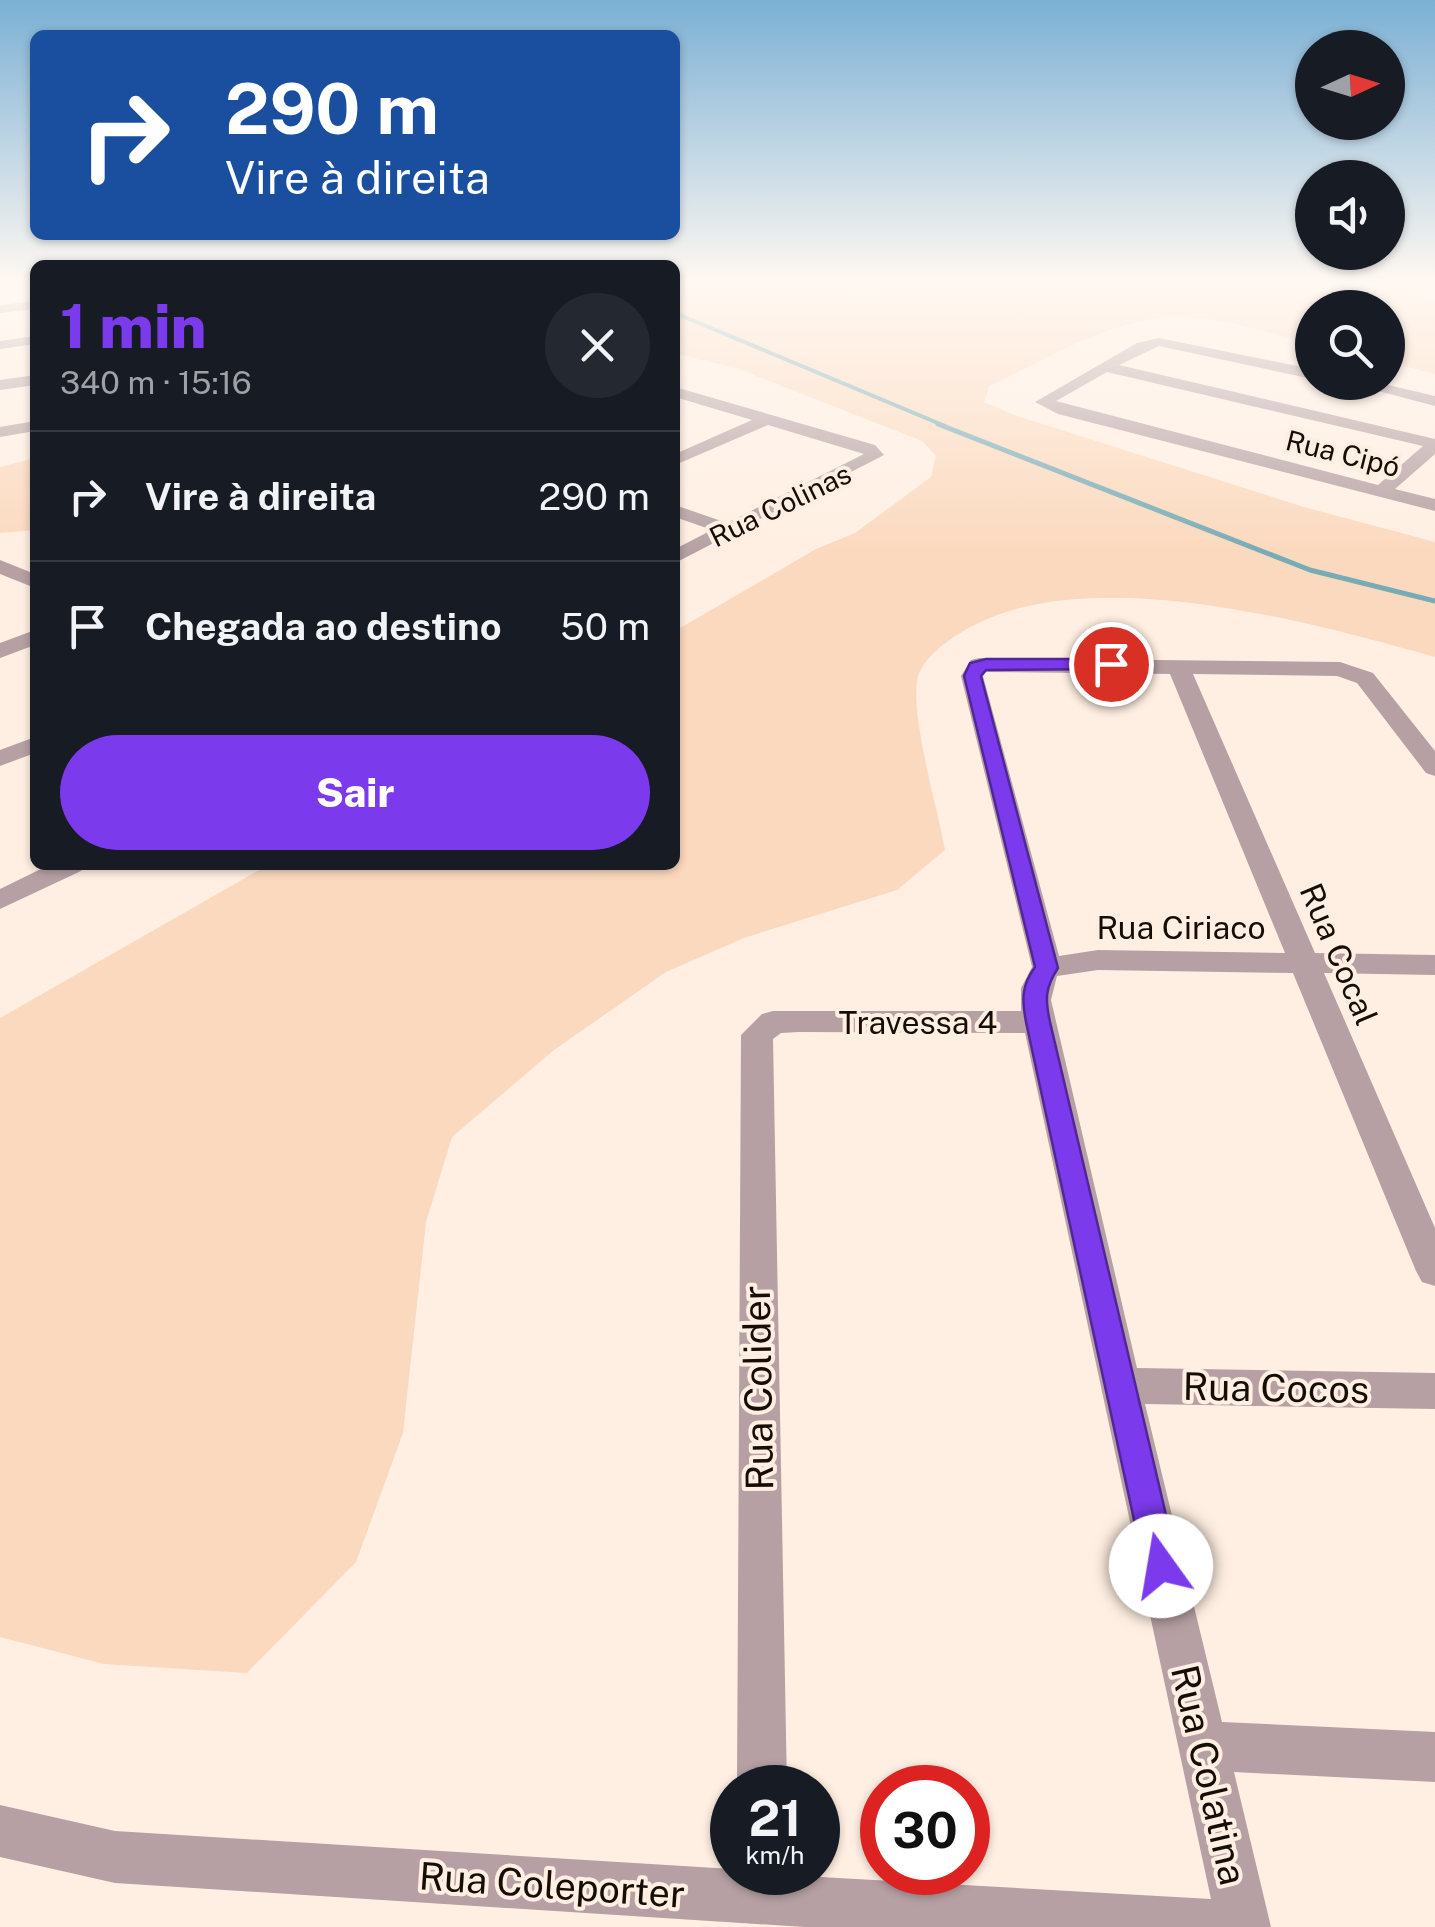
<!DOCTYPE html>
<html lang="pt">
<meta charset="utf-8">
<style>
:root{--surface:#171b24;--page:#242831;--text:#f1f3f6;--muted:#9ea1a6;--line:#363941;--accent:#7c3aed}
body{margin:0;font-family:"Public Sans",sans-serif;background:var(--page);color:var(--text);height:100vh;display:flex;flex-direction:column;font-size:38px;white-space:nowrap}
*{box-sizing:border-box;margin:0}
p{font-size:32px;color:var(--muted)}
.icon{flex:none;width:55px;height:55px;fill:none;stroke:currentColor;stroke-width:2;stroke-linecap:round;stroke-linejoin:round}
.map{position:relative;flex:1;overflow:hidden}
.panel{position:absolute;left:30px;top:260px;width:650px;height:610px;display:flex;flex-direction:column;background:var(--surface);border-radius:15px;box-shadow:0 2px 8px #0004}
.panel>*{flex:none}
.guide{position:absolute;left:30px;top:30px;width:650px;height:210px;border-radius:15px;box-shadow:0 2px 8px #0004;background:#1a4fa0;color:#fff;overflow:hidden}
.needle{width:65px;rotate:86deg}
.buttons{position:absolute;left:1295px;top:30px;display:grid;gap:20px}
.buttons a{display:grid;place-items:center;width:110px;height:110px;border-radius:50%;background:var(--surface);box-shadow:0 2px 8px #0004;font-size:50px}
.speed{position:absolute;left:710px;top:1765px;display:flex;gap:20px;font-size:50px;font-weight:700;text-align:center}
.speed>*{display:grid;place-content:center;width:130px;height:130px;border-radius:50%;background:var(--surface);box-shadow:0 2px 8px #0004;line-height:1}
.speed small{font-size:25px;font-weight:400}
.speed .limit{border:15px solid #d22;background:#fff;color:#111}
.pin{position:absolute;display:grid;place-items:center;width:85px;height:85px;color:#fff;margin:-42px;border:5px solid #fff;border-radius:50%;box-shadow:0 2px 10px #0007}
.me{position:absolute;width:110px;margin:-55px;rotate:347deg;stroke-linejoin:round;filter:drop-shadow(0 0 8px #0008)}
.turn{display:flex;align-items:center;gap:35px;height:210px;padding:0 30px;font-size:45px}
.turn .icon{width:130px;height:130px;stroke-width:2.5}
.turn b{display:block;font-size:70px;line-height:85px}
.round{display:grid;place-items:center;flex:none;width:105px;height:105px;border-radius:52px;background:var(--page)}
.head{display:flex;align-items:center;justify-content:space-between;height:170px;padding:0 30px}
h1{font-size:60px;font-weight:800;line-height:75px;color:var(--accent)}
.action{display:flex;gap:20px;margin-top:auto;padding:20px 30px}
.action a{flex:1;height:115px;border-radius:60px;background:var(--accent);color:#fff;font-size:40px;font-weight:800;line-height:115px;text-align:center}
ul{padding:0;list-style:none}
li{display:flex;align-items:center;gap:30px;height:130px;padding:0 30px;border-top:2px solid var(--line)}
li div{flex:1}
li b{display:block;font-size:38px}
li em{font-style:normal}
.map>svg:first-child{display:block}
.green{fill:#fbd9be}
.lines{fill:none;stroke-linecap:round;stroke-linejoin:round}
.stream-far1{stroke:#77abb6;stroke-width:4}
.stream{stroke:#77abb6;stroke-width:5}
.minor{fill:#b6a0a3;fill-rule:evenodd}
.route{fill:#7c3aed;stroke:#51269a;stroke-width:2.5}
.labels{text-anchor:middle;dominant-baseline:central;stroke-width:8;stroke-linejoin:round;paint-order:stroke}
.far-street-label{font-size:28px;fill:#160d07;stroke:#ffefe2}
.street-label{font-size:32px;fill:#160d07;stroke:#ffefe2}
.near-street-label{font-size:38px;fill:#160d07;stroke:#ffefe2}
</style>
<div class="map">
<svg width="1435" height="1927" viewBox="0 0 1435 1927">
<rect width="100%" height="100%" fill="#ffefe2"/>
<!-- green -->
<path class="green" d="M 675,283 L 809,283 L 869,294 L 928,283 L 1376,283 L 1435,299 L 1435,374 L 1388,362 L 1388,308 L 1312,308 L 1312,344 C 1264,332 1204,311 1153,319 C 1095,328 1041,362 989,386 L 984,402 L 1017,416 L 1304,507 L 1435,542 L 1435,657 C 1309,622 1085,559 965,630 C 949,640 929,653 920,671 C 905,701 939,812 945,850 L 897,890 L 744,938 L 666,972 L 554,1050 L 452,1137 L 426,1222 L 403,1433 L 356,1562 L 247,1673 L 104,1664 L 0,1637 L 0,1018 L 268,865 L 675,865 L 675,631 L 816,549 L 855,533 L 931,477 L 936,456 L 922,441 L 736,368 L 675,353 Z
M 35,458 L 35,530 L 0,533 L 0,467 Z"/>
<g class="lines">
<!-- stream-far1 -->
<path class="stream-far1" d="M 675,313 L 945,426"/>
<!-- stream -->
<path class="stream" d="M 938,424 L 1310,570 L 1435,601"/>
<!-- minor -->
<path class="minor" d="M 35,301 L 35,309 L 0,313 L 0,305 Z
M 35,336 L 35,344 L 0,349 L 0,341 Z
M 1159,338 L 1312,369 L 1312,379 L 1159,346 L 1119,365 L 1435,439 L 1435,454 L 1395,489 L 1435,499 L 1435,511 L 1058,414 L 1035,402 L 1137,343 ZM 1107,372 L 1423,446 L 1378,485 L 1056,401 Z
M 35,375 L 35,385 L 0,390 L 0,380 Z
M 1344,382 L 1375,382 L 1435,396 L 1435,406 Z
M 675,387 L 875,445 L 884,455 L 675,563 L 675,549 L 712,530 L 675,517 L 675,505 L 727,523 L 864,454 L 768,425 L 675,465 L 675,454 L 752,420 L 675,397 Z
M 35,421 L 35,431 L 0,437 L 0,427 Z
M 0,560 L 35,574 L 35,588 L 0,574 Z
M 35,630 L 35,645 L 0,658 L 0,643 Z
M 979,658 L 1340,662 L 1373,673 L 1435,751 L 1435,776 L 1426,773 L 1357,683 L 1337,676 L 1193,674 L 1315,953 L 1435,955 L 1435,975 L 1324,973 L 1435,1228 L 1435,1286 L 1422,1282 L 1416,1271 L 1293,973 L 1098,970 L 1057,976 L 1051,1000 L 1137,1368 L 1435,1373 L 1435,1409 L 1145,1404 L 1222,1722 L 1435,1732 L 1435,1782 L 1234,1772 L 1271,1927 L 805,1927 L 115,1883 L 0,1857 L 0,1805 L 115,1831 L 732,1869 L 732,1872 L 1211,1899 L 1025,1033 L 799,1032 L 781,1033 L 773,1039 L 787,1788 L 737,1788 L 741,1035 L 762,1014 L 773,1011 L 1021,1011 L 1021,988 L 1032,967 L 961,676 L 971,660 ZM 986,672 L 1170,674 L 1285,953 L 1098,950 L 1059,956 L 983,676 Z
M 35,737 L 35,753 L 0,766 L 0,750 Z
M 49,865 L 85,865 L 81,871 L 0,909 L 0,889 Z"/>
</g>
<!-- sky -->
<linearGradient id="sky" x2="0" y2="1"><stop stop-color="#7bb0d4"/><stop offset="0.51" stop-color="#fff8f2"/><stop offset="1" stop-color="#fff8f2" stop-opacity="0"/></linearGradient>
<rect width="1435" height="553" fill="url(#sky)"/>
<!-- route -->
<path class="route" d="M 986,659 L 1111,659 L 1119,664 L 1111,669 L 986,670 L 981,676 L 1058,968 C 1045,988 1045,999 1050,1022 L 1178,1566 L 1173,1578 L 1161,1583 L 1149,1578 L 1144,1566 L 1026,1022 C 1022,1000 1021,986 1035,967 L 964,676 L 970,663 Z"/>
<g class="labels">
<!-- far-street labels -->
<g class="far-street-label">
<text transform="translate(1343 453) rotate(14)">Rua Cipó</text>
<text transform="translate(780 505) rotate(-26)">Rua Colinas</text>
</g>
<!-- street labels -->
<g class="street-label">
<text x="1181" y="927">Rua Ciriaco</text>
<text transform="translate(1339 954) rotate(67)">Rua Cocal</text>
<text x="918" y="1022">Travessa 4</text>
</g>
<!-- near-street labels -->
<g class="near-street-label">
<text transform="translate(758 1388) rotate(-91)">Rua Colider</text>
<text transform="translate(1276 1388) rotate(1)">Rua Cocos</text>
<text transform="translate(1209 1775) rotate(77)">Rua Colatina</text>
<text transform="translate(552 1885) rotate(4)">Rua Coleporter</text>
</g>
</g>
</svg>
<div class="buttons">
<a><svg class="needle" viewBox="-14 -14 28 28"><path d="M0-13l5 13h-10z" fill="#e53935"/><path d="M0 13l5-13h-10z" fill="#9ea1a6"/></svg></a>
<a><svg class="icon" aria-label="sound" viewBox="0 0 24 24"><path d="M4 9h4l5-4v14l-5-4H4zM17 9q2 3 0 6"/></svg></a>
<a><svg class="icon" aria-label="search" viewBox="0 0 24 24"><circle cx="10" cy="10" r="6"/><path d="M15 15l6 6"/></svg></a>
</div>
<div class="speed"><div>21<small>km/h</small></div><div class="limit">30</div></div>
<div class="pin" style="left:1111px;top:664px;background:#d93025"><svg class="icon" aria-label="arrive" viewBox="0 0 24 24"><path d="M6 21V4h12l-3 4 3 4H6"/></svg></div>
<svg class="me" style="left:1161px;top:1566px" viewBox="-20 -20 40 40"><circle r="19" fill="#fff"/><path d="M0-13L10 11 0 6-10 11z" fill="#7c3aed"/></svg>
<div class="guide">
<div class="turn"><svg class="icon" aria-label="right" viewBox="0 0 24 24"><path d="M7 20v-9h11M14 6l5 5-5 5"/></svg><div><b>290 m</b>Vire à direita</div></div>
</div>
<section class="panel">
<div class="head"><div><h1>1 min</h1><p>340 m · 15:16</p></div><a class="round"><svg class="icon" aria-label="close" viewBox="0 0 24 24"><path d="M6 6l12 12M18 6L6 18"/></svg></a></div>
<ul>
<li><svg class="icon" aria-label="right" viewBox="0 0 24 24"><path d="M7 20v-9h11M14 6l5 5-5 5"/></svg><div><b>Vire à direita</b></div><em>290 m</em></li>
<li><svg class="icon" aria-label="arrive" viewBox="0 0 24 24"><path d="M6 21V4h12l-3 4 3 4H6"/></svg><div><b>Chegada ao destino</b></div><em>50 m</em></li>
</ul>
<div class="action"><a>Sair</a></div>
</section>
</div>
